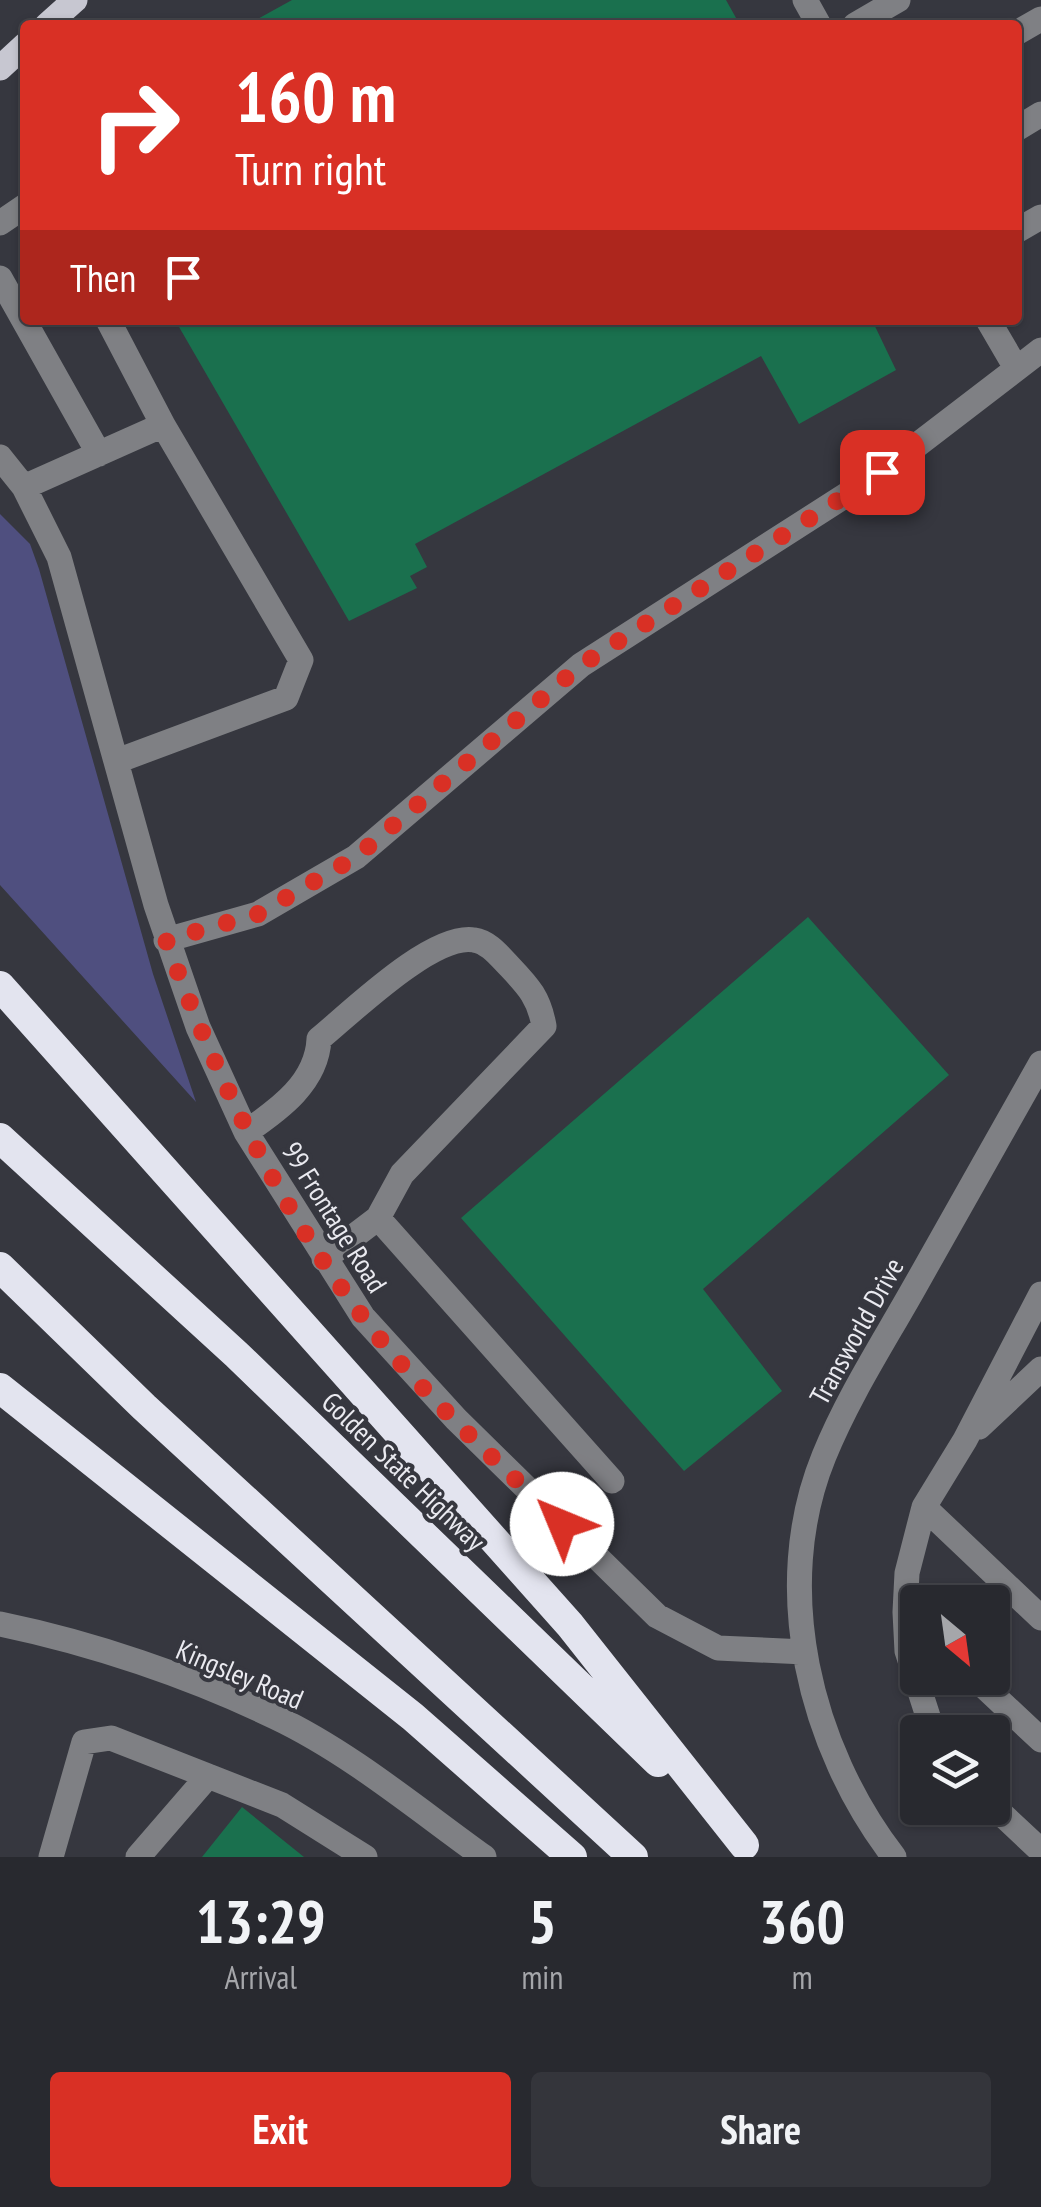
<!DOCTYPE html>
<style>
:root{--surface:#28292f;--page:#34353b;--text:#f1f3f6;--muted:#a5a6aa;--line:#44454b;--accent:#d93025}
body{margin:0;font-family:"PT Sans Narrow",sans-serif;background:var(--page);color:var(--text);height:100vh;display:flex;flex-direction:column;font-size:38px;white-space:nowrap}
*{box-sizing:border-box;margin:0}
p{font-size:32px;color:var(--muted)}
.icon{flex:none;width:55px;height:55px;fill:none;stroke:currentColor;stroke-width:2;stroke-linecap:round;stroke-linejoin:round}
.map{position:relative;height:1857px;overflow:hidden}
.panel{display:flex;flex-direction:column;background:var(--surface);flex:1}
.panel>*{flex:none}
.guide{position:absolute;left:20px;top:20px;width:1002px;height:305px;border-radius:10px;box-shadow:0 2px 8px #0004,0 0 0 2px var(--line);background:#d93025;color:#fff;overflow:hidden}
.needle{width:65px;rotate:151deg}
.controls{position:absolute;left:900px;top:1585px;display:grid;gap:20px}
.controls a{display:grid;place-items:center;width:110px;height:110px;border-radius:10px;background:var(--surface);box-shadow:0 2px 8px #0004,0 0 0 2px var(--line);font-size:50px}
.pin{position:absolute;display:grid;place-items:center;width:85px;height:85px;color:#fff;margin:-42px;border-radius:20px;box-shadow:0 5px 15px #0006}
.me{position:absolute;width:110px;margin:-55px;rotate:315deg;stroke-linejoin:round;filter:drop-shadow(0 0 8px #0008)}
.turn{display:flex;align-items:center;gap:35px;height:210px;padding:0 50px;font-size:45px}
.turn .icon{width:130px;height:130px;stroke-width:2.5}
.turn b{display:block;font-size:70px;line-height:85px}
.then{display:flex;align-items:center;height:95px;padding:0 50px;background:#0003;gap:20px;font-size:38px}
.eta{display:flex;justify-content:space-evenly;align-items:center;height:170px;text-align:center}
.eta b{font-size:60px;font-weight:800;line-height:70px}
.button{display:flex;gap:20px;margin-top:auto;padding:20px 50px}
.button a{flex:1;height:115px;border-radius:10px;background:var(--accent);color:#fff;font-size:40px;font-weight:800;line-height:115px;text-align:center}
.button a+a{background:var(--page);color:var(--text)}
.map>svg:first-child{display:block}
.green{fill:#4f4f7f}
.building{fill:#1a704e}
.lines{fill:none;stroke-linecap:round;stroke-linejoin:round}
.minor{stroke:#7f8084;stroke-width:25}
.major{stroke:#c7c7d1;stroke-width:25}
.highway{stroke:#e3e4ef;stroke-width:30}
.route{stroke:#d93025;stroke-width:18;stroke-dasharray:0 32.4}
.labels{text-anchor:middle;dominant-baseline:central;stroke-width:8;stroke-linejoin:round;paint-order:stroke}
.street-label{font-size:28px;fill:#eaeaf0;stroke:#36373f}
</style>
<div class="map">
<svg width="1041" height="1857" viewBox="0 0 1041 1857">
<rect width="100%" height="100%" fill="#36373f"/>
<!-- green -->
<path class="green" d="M 0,514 L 30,544 L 39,569 L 153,974 L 196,1102 L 0,885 Z"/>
<!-- building -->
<path class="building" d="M 292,0 L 726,0 L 740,25 L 247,25 Z
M 175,320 L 872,320 L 896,370 L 799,424 L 761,356 L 415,544 L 427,567 L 410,576 L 417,588 L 349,621 Z
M 808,917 L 949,1075 L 703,1289 L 782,1391 L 684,1471 L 461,1218 Z
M 242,1807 L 304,1857 L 202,1857 Z"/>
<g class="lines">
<!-- minor -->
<path class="minor" d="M 805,0 L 819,25
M 855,25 L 898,0
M 1018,32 L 1041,19
M 1018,128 L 1041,114
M 0,223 L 25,206
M 1018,230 L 1041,217
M 0,278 L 99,454
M 108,320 L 163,425
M 988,320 L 1016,368
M 0,457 L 24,487 L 59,557 L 156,905 L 198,1027 L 246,1132 L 363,1317 L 456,1419 L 657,1616 L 718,1648 L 805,1652
M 24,487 L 163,425 L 301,660 L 286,698 L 117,761
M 166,940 L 258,914 L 356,857 L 581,665 L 882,472 L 1041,350
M 246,1132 C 280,1109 317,1082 319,1039 C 351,1013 432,933 474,940 C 489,942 500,957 510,967 C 529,987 539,998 544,1026 L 402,1174 L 378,1218
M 324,1259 L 378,1218 L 612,1481
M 979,1427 L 1041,1369
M 924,1507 L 1041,1618
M 905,1612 L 907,1651 L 933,1732
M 918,1623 L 905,1612 L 907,1573 L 924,1507 L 965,1440 L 1041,1294
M 0,1624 C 92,1643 190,1676 275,1717 C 349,1752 417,1809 484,1857
M 975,1678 L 1041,1740
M 992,1805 L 1041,1851
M 51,1857 L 84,1742 L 111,1738 L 282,1805 L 365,1857
M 138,1857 L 208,1776
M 894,1857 C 810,1748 770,1588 824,1456 C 848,1397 883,1343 914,1288 C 956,1213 999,1138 1041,1063"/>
<!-- major -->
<path class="major" d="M 47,25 L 75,0
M 0,68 L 25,45"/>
<!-- highway -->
<path class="highway" d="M 0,986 L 570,1625 L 744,1845
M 0,1138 L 237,1355 L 658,1762
M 0,1267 L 144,1407 L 633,1857
M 0,1388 L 413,1717 L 572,1857"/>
</g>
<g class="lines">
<!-- route -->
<path class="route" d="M 562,1524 C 494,1458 419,1392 362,1316 C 276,1202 215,1074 166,940 L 258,914 L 356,857 L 581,665 L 882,472"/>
</g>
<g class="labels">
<!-- street labels -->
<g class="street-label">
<text transform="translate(335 1217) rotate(58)">99 Frontage Road</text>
<text transform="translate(856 1331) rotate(-61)">Transworld Drive</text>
<text transform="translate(404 1471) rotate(44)">Golden State Highway</text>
<text transform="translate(240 1674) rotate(23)">Kingsley Road</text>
</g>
</g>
</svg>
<div class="controls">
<a><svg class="needle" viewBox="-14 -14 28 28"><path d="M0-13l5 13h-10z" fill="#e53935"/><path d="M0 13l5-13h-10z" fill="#a5a6aa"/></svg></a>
<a><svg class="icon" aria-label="layers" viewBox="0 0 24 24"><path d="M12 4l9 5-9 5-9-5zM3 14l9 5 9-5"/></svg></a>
</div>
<div class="pin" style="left:882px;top:472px;background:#d93025"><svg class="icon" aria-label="arrive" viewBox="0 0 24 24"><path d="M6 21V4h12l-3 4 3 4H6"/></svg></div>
<svg class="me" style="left:562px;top:1524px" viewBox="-20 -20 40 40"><circle r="19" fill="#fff"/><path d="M0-13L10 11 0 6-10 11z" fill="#d93025"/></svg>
<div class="guide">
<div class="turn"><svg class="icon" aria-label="right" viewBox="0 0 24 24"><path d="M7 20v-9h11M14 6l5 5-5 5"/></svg><div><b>160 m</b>Turn right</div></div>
<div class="then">Then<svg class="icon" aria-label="arrive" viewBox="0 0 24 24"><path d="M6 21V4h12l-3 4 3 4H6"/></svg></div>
</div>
</div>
<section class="panel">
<div class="eta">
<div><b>13:29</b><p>Arrival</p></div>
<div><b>5</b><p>min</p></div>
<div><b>360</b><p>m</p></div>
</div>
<div class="button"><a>Exit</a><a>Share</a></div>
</section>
